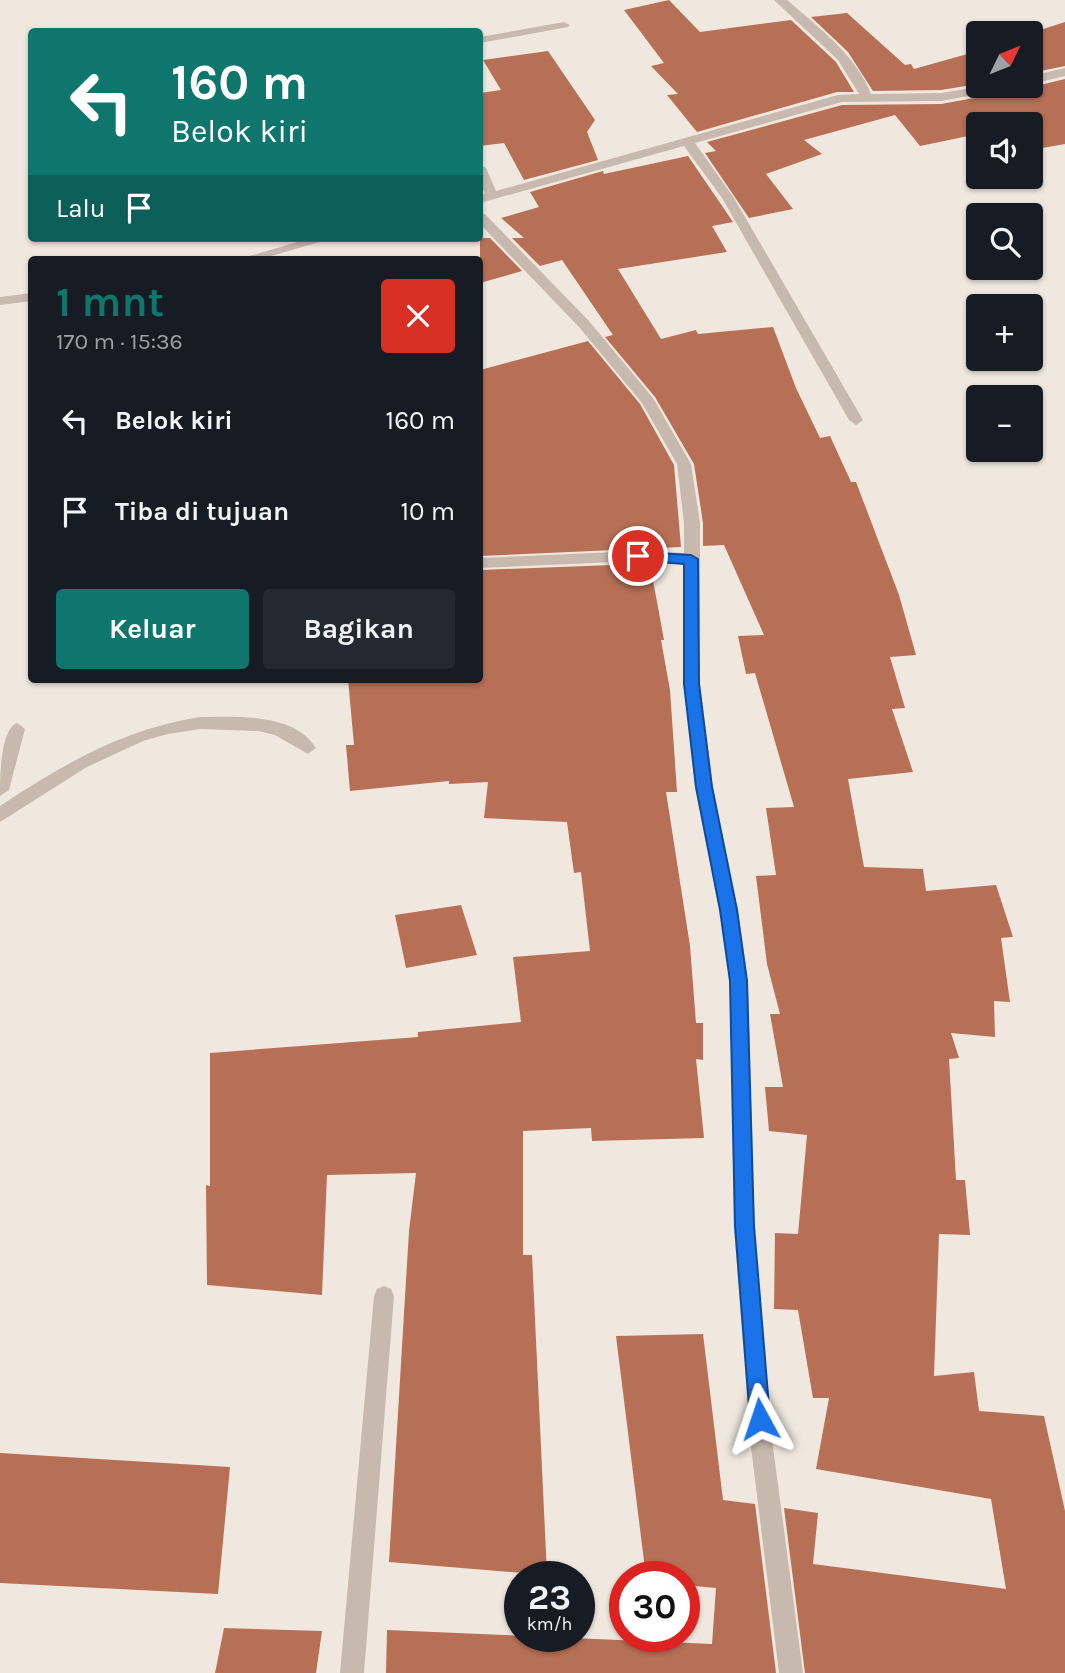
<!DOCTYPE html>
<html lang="id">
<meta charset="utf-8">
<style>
:root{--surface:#171b24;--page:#242831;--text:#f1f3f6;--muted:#9ea1a6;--accent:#0f766e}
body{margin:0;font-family:Karla,sans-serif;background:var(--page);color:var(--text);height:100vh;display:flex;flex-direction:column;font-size:26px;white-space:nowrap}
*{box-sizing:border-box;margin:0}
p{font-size:23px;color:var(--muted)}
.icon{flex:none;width:38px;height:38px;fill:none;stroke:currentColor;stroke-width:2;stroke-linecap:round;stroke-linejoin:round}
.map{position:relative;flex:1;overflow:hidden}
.side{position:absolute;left:28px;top:256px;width:455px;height:427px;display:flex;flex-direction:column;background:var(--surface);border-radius:7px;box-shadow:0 2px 5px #0004}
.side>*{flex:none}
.top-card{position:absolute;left:28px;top:28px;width:455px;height:214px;border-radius:7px;box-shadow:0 2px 5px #0004;background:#0f766e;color:#fff;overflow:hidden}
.needle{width:46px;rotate:47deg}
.fabs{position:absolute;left:966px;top:21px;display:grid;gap:14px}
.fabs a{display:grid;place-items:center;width:77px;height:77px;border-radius:7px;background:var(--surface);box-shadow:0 2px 5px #0004;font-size:35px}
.speed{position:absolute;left:504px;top:1561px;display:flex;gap:14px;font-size:35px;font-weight:700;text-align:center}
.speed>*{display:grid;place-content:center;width:91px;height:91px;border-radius:50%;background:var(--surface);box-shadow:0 2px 5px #0004;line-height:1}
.speed small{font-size:18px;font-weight:400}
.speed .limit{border:10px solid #d22;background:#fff;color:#111}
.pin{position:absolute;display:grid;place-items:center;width:60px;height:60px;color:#fff;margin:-30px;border:4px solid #fff;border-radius:50%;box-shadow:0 2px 7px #0007}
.me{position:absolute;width:77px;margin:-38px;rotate:355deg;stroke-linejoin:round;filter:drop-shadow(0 0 5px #0008)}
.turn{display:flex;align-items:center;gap:24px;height:147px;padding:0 28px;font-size:32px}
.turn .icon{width:91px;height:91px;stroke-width:2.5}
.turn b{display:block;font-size:49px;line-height:60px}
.then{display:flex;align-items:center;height:66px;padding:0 28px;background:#0003;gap:14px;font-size:26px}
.round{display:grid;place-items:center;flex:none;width:74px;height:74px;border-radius:7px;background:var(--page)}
.head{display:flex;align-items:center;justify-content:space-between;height:119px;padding:0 28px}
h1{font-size:42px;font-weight:700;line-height:52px;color:var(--accent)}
.primary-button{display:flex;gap:14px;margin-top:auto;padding:14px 28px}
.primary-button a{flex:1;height:80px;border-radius:7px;background:var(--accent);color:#fff;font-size:28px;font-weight:700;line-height:80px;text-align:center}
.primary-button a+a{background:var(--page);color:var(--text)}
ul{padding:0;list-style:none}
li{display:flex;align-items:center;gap:21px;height:91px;padding:0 28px}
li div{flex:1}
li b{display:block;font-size:26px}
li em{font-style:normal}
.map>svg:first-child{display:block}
.building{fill:#b77056}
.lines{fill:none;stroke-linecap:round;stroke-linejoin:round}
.minor{fill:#c7b9ad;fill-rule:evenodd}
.route{fill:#1a73e8;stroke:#114b97;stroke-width:2}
</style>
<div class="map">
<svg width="1065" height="1673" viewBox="0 0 1065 1673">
<rect width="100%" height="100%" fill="#f0e8df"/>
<!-- building -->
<path class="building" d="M 669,0 L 700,32 L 791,20 L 836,62 L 854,92 L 837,92 L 697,132 L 667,95 L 678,94 L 651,66 L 664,63 L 624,10 Z
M 847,13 L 905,65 L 911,64 L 914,69 L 978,51 L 978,84 L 941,90 L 873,91 L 848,52 L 811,17 Z
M 1065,22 L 1065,66 L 1031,73 L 1031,33 Z
M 548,51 L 595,120 L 587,132 L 598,160 L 524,180 L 504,143 L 480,146 L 480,93 L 501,90 L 483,60 Z
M 1065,79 L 1065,144 L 1031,150 L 1031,124 L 978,124 L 978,134 L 920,146 L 895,115 L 804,140 L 822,154 L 766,174 L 793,209 L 749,218 L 705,153 L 716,151 L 707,142 L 842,105 L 941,104 L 1002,93 L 1010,86 L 1032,87 Z
M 688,156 L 733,222 L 712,226 L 727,252 L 618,269 L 661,339 L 696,330 L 698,334 L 773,327 L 796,388 L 820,438 L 830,436 L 851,482 L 856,482 L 899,595 L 916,655 L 890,657 L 905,708 L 892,709 L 913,772 L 848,779 L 864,867 L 923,869 L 926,891 L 996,885 L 1013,937 L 1001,938 L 1010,1002 L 994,1001 L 995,1037 L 951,1033 L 959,1058 L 949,1059 L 956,1180 L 965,1180 L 970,1235 L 939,1234 L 934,1376 L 974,1372 L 979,1411 L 1044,1416 L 1065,1511 L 1065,1673 L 805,1673 L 784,1508 L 818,1513 L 813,1564 L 1006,1589 L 991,1499 L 816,1469 L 829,1398 L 813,1398 L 798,1310 L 774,1309 L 775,1233 L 798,1234 L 807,1135 L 769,1131 L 765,1087 L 783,1087 L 770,1014 L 780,1014 L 767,964 L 756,876 L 776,875 L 766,808 L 794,807 L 755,673 L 746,674 L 738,636 L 764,635 L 724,545 L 703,546 L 703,523 L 694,464 L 655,397 L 605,337 L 613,335 L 562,260 L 540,266 L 512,238 L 524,238 L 501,218 L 539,207 L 530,192 L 603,171 L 604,174 Z
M 480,238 L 490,238 L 522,271 L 480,283 Z
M 588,341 L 640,404 L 674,465 L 681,547 L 480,556 L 480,370 Z
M 638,564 L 650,564 L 664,640 L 661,640 L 670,690 L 677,792 L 666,792 L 690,946 L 696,1023 L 703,1023 L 703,1060 L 696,1059 L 704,1138 L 592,1141 L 591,1128 L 523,1131 L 523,1255 L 532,1255 L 547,1575 L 389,1562 L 409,1231 L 416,1173 L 327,1175 L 322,1295 L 207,1285 L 206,1185 L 210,1186 L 210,1053 L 418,1037 L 418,1032 L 521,1022 L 513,957 L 590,951 L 581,872 L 574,873 L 567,822 L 484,818 L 488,782 L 449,784 L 449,781 L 350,791 L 346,745 L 354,745 L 348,679 L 480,679 L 480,570 Z
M 461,905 L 477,955 L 406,968 L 395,915 Z
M 703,1334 L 723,1500 L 755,1504 L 776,1673 L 386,1673 L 387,1630 L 712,1644 L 716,1588 L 684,1585 L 684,1577 L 646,1577 L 616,1336 Z
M 0,1453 L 230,1467 L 218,1594 L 0,1583 Z
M 224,1628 L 322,1631 L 316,1673 L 215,1673 Z"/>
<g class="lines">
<!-- minor -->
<path class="minor" d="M 774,0 L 787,0 C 818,27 856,55 871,94 L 941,93 L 983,86 L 1008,86 L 1002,90 L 941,101 L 842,102 L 695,143 L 734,198 L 863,420 L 856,425 L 849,420 L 722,198 L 684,146 L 480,203 L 480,195 L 485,194 L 480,182 L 480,164 L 486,168 L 496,191 L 838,95 L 859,94 L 838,60 Z
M 564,22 L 570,25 L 568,27 L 480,43 L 480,37 Z
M 1065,68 L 1065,76 L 1031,84 L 1031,76 Z
M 480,213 L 485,214 L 589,321 L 653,398 L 691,464 L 700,523 L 700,684 L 713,787 L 738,910 L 748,981 L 754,1226 L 773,1447 L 803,1673 L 779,1673 L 751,1447 L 734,1226 L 730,981 L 720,910 L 695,787 L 684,684 L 684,564 L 638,561 L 480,568 L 480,558 L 638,551 L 684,553 L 684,523 L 677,464 L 642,403 L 579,327 L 480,224 Z
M 311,238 L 333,238 L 261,259 L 239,259 Z
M 32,293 L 32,301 L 0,305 L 0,297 Z
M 200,717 C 236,717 294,712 316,748 L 308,754 L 275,735 L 258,731 L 200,729 L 168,734 L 143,741 L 87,767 L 0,822 L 0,806 C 63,764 124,729 200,717 Z
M 17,723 L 25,729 L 9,790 L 0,796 C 0,780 0,729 17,723 Z
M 384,1286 L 391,1289 L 394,1296 L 364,1673 L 340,1673 L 374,1296 L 377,1289 Z"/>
</g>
<!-- route -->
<path class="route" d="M 638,552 L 691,555 L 698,559 L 699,684 L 712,787 L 737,910 L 747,981 L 754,1226 L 770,1419 L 767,1426 L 760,1429 L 753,1426 L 750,1419 L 735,1226 L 730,981 L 720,910 L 696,787 L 684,684 L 684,564 L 633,560 L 633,553 Z"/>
</svg>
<div class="fabs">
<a><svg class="needle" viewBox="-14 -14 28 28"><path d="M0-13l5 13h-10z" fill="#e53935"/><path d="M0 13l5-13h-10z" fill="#9ea1a6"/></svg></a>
<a><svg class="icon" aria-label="sound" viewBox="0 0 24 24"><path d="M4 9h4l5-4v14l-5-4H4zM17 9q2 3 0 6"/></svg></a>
<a><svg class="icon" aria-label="search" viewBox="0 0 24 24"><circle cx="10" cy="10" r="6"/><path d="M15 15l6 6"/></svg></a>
<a>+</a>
<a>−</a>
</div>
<div class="speed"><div>23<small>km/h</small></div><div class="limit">30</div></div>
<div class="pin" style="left:638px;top:556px;background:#d93025"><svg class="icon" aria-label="arrive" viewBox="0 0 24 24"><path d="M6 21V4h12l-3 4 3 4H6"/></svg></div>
<svg class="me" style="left:760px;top:1419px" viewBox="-20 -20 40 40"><path d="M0-17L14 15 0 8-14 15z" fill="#1a73e8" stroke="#fff" stroke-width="4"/></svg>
<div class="top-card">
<div class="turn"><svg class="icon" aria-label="left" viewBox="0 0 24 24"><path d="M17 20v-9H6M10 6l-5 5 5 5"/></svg><div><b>160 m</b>Belok kiri</div></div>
<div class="then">Lalu<svg class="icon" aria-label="arrive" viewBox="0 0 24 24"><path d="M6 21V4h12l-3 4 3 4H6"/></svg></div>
</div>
<section class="side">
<div class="head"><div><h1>1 mnt</h1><p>170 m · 15:36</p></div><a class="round" style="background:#d93025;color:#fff"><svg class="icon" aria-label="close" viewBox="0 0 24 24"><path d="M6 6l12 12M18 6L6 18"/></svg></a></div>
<ul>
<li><svg class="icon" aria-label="left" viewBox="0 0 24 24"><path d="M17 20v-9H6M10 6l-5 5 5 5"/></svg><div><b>Belok kiri</b></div><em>160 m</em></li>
<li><svg class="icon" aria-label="arrive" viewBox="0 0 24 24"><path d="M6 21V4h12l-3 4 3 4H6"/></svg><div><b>Tiba di tujuan</b></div><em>10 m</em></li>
</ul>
<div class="primary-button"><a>Keluar</a><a>Bagikan</a></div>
</section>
</div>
